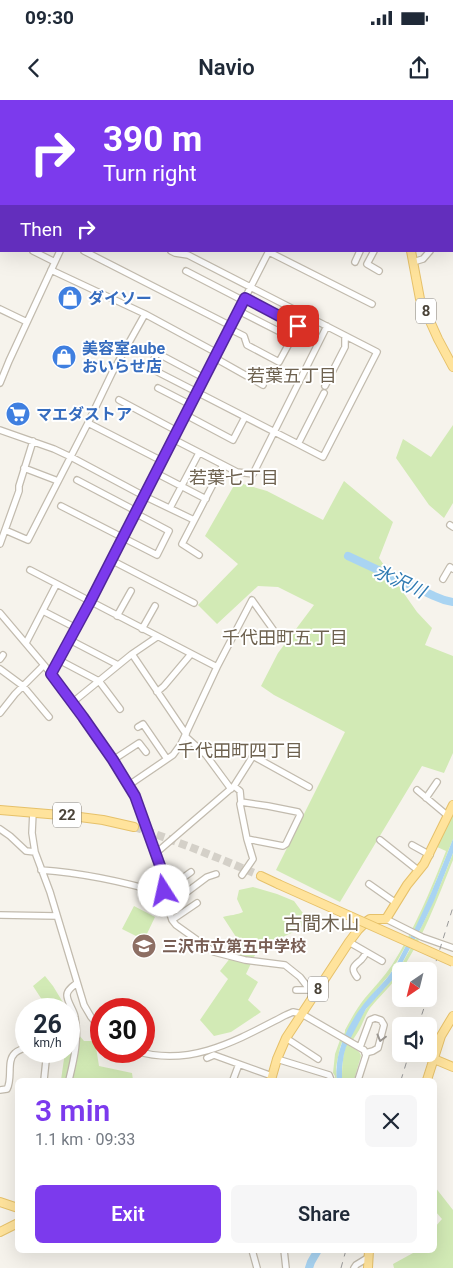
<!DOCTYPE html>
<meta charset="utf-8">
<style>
:root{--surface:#fff;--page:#f6f6f7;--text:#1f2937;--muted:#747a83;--accent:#7c3aed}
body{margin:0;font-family:Roboto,"Noto Sans JP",sans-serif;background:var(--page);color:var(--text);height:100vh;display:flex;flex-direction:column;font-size:19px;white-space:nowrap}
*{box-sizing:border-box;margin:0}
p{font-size:16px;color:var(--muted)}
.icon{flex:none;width:28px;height:28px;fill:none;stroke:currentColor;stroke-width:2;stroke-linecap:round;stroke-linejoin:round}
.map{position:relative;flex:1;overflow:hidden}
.sheet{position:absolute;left:15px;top:978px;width:422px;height:175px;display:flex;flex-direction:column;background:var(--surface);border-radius:8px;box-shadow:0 5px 20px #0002}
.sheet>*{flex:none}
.hud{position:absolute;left:0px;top:0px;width:454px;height:152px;box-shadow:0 5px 20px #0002;background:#7c3aed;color:#fff;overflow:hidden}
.needle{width:32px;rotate:215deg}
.buttons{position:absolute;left:392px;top:862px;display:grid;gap:10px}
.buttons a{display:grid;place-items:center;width:45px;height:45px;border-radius:8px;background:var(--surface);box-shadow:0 5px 20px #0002;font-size:25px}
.speed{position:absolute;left:15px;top:898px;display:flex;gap:10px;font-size:25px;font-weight:700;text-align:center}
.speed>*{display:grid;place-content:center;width:65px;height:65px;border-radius:50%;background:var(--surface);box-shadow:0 5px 20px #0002;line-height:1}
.speed small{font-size:12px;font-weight:400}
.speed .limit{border:8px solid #d22;background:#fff;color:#111}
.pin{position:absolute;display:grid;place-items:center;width:42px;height:42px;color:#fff;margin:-21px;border-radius:10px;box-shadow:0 2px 8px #0006}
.me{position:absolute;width:55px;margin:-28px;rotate:350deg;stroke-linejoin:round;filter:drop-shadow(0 0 4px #0008)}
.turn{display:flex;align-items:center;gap:18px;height:105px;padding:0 20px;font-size:22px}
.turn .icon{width:65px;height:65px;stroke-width:2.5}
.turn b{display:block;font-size:35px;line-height:42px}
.then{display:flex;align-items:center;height:48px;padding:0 20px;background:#0003;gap:10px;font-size:19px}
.round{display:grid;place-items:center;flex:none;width:52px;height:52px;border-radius:8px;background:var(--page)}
.headline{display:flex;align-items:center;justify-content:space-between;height:85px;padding:0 20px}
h1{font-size:30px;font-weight:600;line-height:38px;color:var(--accent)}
.primary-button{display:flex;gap:10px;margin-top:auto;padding:10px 20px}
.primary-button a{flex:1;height:58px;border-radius:8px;background:var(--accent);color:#fff;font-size:20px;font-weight:600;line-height:58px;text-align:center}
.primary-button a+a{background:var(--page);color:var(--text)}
.status{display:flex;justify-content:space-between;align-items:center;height:35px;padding:0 25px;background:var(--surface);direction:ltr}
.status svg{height:14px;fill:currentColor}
header{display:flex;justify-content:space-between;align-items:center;height:65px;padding:0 20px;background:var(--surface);font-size:22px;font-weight:600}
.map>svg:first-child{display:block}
.green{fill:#d2eab5}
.water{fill:#a9d4f2}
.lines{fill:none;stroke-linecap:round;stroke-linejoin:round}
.river{stroke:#a9d4f2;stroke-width:8}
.major-tunnel{stroke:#d4d0c8;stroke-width:8;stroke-dasharray:8 4;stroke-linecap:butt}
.minor-casing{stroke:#c2bbae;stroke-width:8}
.major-casing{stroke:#e6c16a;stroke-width:10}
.minor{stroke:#fff;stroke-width:5.5}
.major{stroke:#ffe39c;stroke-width:8}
.rail{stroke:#9a9a9a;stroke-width:1;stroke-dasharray:6 6;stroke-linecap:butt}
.major-bridge-casing{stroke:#e6c16a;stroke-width:10;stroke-linecap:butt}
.major-bridge{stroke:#ffe39c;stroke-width:8}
.oneway{stroke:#9c9892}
.route-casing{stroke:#51269a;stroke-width:12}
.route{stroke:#7c3aed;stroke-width:9}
.labels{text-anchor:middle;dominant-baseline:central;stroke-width:4;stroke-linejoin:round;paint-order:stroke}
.shield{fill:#fff;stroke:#817c74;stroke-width:1}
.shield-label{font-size:15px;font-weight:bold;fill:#4b4439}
.shop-label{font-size:16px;font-weight:bold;fill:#366cbe;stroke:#fff;text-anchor:start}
.education-label{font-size:16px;font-weight:bold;fill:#785e54;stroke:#fff;text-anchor:start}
.neighbourhood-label{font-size:18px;fill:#6e6250;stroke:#fff}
.water-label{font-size:18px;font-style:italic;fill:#2e7ab2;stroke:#fff}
.quarter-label{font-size:19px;fill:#6e6250;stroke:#fff}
</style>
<div class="status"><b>09:30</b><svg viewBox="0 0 49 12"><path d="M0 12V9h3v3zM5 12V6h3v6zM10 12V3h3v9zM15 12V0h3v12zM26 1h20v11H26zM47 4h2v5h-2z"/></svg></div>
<header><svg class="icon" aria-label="back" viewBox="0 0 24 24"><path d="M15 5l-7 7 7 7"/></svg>Navio<svg class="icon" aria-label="share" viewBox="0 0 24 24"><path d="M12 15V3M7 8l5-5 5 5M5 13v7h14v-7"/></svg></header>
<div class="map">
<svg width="453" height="1168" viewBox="0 0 453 1168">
<rect width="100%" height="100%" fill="#f6f3ec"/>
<!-- green -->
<path class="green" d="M 453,325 L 453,403 L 444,418 L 429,405 L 396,358 L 403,339 L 431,357 Z
M 344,381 L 393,422 L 379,458 L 417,512 L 432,528 L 425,545 L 453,556 L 453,653 L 444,673 L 422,666 L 340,802 L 276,770 L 345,632 L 274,595 L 261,586 L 278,553 L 314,505 L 278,487 L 258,486 L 217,524 L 198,505 L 238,464 L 205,436 L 236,382 L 267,391 L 323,420 Z
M 453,713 L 453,739 L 430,796 L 420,820 L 390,874 L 361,908 L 342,942 L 340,948 L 336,967 L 337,980 L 335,980 L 335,976 L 333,973 L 335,954 L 340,940 L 341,940 L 345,932 L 345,930 C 351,919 357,908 365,898 C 374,887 384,877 392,865 C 414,830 431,790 446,751 L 437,747 Z
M 453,753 L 453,760 C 437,800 422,841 397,877 C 389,888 379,897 370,908 C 364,917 362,927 356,935 C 354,938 352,941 350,945 C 353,949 360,950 361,956 L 354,980 L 342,980 C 342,971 342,962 344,953 C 347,938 363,912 373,900 C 381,891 390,884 396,874 C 419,836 437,795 453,753 Z
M 253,787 L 277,794 L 294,801 L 308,820 L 298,830 L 276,840 L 255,855 L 246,874 L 258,882 L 248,900 L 261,912 L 231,932 L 214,936 L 200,920 L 228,879 L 220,871 L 238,848 L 232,841 L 236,837 L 223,817 C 230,815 237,815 243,812 L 237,799 L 239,790 Z
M 134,806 L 155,817 L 144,840 L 122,829 Z
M 45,876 L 53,886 L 67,909 L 48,909 L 33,886 Z
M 69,915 L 74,929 L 84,941 L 95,941 L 99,966 L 132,973 L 133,980 L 61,980 L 64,959 L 63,951 L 69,951 Z
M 435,1087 L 453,1110 L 453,1168 L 394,1168 L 393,1164 L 413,1153 L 416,1150 L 435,1150 L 435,1127 L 442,1119 L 435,1111 Z"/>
<!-- water -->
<path class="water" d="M 453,739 L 453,753 L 434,801 L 422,826 L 394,878 L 366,909 L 346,947 L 344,954 L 342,967 L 342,980 L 337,980 C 333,953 350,920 367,900 C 374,891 384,883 390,874 C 397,865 401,854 407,844 C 425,810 439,774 453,739 Z"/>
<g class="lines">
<!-- river -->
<path class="river" d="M 348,456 L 434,496 L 444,500 L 453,502
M 309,1168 L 311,1162 L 318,1150"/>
<!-- major-tunnel -->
<path class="major-tunnel" d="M 134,727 C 177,741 219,758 261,776"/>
<defs>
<path id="minor" d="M 45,0 L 48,1
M 258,0 L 261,1
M 404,0 L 406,1
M 39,1 L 39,0
M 98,1 L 98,0
M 131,1 L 131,0
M 208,1 L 208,0
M 236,1 L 237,0
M 292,1 L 292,0
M 347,1 L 347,0
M 418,1 L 419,0
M 452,1 L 453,0
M 452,25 L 453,26
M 452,58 L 453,59
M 0,84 L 1,82
M 452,108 L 453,107
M 0,129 L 0,130
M 0,135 L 1,135
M 33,151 L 55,162
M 84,151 L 231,226
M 171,151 L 175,153 L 188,155 L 377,252 L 323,357 L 298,344 L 324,293
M 374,151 L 367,164 L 379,171
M 269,152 L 372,204
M 355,162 L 360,151
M 413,162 L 423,159 L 430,151
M 51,170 L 145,214 L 217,253
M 186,171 L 244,201
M 245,198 L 298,226
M 0,209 L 27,222
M 230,229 L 244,236 L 247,245 L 279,262 L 292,238 L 239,211
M 215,258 L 263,285
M 204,278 L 157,253 L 150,268 L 298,344
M 0,283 L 9,261 L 60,151
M 325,286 L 345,247 L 345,236
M 158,288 L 191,305
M 119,300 L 177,331
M 186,315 L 233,340 L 245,317
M 88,323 L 162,361
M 0,330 L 54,349 L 71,357 L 144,396 L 194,420
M 173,339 L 237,372 L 253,374 L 327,226
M 24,368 L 58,381
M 156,373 L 206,399
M 77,380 L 136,411
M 61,406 L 157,455 L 169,431 L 135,413
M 170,408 L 199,353
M 450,425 L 453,427
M 5,430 L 28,440 L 88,323 L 112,273 L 145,214
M 0,444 L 19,391 L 19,386 L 33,341
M 199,455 L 182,444 L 223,365
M 111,460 L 194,503
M 30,470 L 217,567 L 181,644 L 173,655 L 129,685
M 443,479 L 450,467 L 453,469
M 43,511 L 76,528
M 0,513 L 44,565 L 73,602 L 113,660 L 135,695 L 163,774 L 165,794 L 170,814 L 172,820 L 176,825 L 214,852 L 245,860 L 285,865 L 300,877 L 310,890 L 315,894
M 117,516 L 131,491
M 142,529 L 155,506
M 70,540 L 118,565
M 26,543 L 56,485
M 132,554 L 186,634
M 0,559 L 3,555
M 59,560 L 95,579 L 99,581 L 120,609
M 217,567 L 252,500 L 277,535
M 0,569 L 23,586 L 49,617
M 51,574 L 90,502 L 269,151
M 157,592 L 164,586 L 191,554
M 73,602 L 132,554 L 157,537
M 0,613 L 15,594 L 44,565
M 138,627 L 143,624 L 167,659
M 185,636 L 206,655 L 231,689
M 113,660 L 139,643 L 146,652
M 234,686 L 240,691 L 241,702 L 268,706 L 298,712 L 300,715 L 286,744 L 283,746 L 247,739 L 240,704 L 241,702
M 417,690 L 448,716
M 426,698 L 437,682
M 33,712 L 32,733 L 35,752 L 50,792 L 84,905 L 91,917 L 101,929
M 0,729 L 10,736 L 26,751 L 35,752
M 380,740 L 419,771
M 412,745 L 430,755
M 156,753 L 234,686 L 253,656 L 309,687
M 41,770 C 83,773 125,782 165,794
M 242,775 L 253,759 L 247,739
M 369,784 L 396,803
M 165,791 L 191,772
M 167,804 L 170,804 L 175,801 L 207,777 L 216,774
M 0,815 L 57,816
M 386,819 L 422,837 L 453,848
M 172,820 L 197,803
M 349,842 L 382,861
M 357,877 C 350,868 354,866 361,860 C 363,858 365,855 366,852
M 296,890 L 310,890
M 26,917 L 24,919 L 26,923
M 286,938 L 318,959
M 360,947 L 370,920 L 375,918 L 381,920 L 384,925 L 378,948 L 373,951 L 365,953
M 136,951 C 191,968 239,939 286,915 L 293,912 L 302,914 L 364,950 L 366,955 L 358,980
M 207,958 L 214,955 L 272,976
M 277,959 L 329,975 L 331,980
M 44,980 L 47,951
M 69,980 C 74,959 79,939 75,917 C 74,910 67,902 67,895 C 67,890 73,886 77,883
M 233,980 L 239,964
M 0,990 L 7,989 C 13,978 6,961 15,953 C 18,950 23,949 26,947
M 252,1150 L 257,1168
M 284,1150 L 286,1168
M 354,1168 L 356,1165 L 369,1157"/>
<path id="major" d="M 270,0 L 270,1
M 411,151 L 420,199 L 438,239 L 453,267
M 0,710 L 72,716 L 103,720 L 134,727
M 261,776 L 278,784
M 434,959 L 453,967
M 271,980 L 277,959 L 286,938 L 349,842 L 358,830 L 367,821 L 370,819 L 386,819 L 407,785 L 424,764 L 453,705
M 427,980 L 441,936 L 453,916
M 0,1102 L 18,1108
M 0,1132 L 18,1123
M 368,1168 L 369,1150"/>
</defs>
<!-- minor casing -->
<use href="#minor" class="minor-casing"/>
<!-- major casing -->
<use href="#major" class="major-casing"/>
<!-- minor -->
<use href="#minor" class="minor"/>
<!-- major -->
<use href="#major" class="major"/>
<!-- rail -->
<path class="rail" d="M 429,884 L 453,807
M 418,926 L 427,899
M 401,980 L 409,954
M 341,1168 L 346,1150"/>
<defs>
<path id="major-bridge" d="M 278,784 L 453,862"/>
</defs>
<!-- major-bridge casing -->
<use href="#major-bridge" class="major-bridge-casing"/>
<!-- major-bridge -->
<use href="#major-bridge" class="major-bridge"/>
</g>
<!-- one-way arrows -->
<defs><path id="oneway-chevron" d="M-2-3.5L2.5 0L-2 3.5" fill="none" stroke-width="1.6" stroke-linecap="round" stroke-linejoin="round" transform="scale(1.25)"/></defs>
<use class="oneway" href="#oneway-chevron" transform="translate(381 938) rotate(105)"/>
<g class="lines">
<defs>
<path id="route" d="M 164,791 L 163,774 L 135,696 L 113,660 L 83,617 L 51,574 L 90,502 L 245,198 L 298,226"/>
</defs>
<!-- route casing -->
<use href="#route" class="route-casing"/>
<!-- route -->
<use href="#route" class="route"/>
</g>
<!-- icons -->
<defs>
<symbol id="shop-disc" viewBox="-11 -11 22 22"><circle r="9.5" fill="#3f7fe0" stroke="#fff"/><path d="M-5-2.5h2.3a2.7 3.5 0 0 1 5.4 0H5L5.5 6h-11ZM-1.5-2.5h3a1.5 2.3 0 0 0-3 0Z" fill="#fff"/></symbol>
<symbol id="supermarket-disc" viewBox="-11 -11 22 22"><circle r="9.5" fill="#3f7fe0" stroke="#fff"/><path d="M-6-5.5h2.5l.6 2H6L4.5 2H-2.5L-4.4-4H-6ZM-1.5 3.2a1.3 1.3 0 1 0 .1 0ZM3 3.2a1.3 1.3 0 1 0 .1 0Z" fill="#fff"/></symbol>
<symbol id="school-disc" viewBox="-11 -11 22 22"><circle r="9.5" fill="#8d6e63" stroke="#fff"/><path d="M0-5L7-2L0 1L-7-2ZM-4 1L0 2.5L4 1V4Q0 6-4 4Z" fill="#fff"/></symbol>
</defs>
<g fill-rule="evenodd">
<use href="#shop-disc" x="56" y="184" width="28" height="28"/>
<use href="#shop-disc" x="50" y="243" width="28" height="28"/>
<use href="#supermarket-disc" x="4" y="300" width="28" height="28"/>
<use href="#school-disc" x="130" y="832" width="28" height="28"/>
</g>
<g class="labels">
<!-- shield labels -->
<g class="shield">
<rect x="416" y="198.5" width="20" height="25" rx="4"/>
<rect x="53" y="702.5" width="28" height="25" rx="4"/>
<rect x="308" y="876.5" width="20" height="25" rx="4"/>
</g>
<g class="shield-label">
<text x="426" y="211">8</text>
<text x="67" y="715">22</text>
<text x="318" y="889">8</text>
</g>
<!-- shop labels -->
<g class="shop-label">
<text x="88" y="198">ダイソー</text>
<text x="82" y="248">美容室aube<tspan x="82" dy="18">おいらせ店</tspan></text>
<text x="36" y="314">マエダストア</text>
</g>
<!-- education labels -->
<g class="education-label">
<text x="162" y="846">三沢市立第五中学校</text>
</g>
<!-- neighbourhood labels -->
<g class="neighbourhood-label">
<text x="292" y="275">若葉五丁目</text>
<text x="234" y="377">若葉七丁目</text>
<text x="285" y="537">千代田町五丁目</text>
<text x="240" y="650">千代田町四丁目</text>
</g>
<!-- water labels -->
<g class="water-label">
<text transform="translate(400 481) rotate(25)">氷沢川</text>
</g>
<!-- quarter labels -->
<g class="quarter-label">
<text x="321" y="823">古間木山</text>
</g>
</g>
</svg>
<div class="buttons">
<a><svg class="needle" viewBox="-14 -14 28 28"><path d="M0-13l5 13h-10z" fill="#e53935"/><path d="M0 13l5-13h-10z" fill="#747a83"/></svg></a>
<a><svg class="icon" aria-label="sound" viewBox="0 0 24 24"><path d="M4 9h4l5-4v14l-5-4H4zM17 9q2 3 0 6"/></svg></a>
</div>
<div class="speed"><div>26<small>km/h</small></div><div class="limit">30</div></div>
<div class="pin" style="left:298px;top:226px;background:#d93025"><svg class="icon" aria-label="arrive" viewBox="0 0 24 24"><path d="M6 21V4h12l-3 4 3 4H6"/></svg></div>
<svg class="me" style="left:164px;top:791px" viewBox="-20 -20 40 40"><circle r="19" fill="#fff"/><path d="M0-13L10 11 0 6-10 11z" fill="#7c3aed"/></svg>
<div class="hud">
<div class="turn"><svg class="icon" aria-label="right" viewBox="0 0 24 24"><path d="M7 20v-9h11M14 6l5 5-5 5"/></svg><div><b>390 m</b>Turn right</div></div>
<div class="then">Then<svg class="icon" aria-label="right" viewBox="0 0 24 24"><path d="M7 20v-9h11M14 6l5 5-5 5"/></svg></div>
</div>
<section class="sheet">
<div class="headline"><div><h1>3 min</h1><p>1.1 km · 09:33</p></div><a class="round"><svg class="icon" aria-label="close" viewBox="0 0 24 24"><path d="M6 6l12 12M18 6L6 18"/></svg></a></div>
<div class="primary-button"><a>Exit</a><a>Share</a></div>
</section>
</div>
